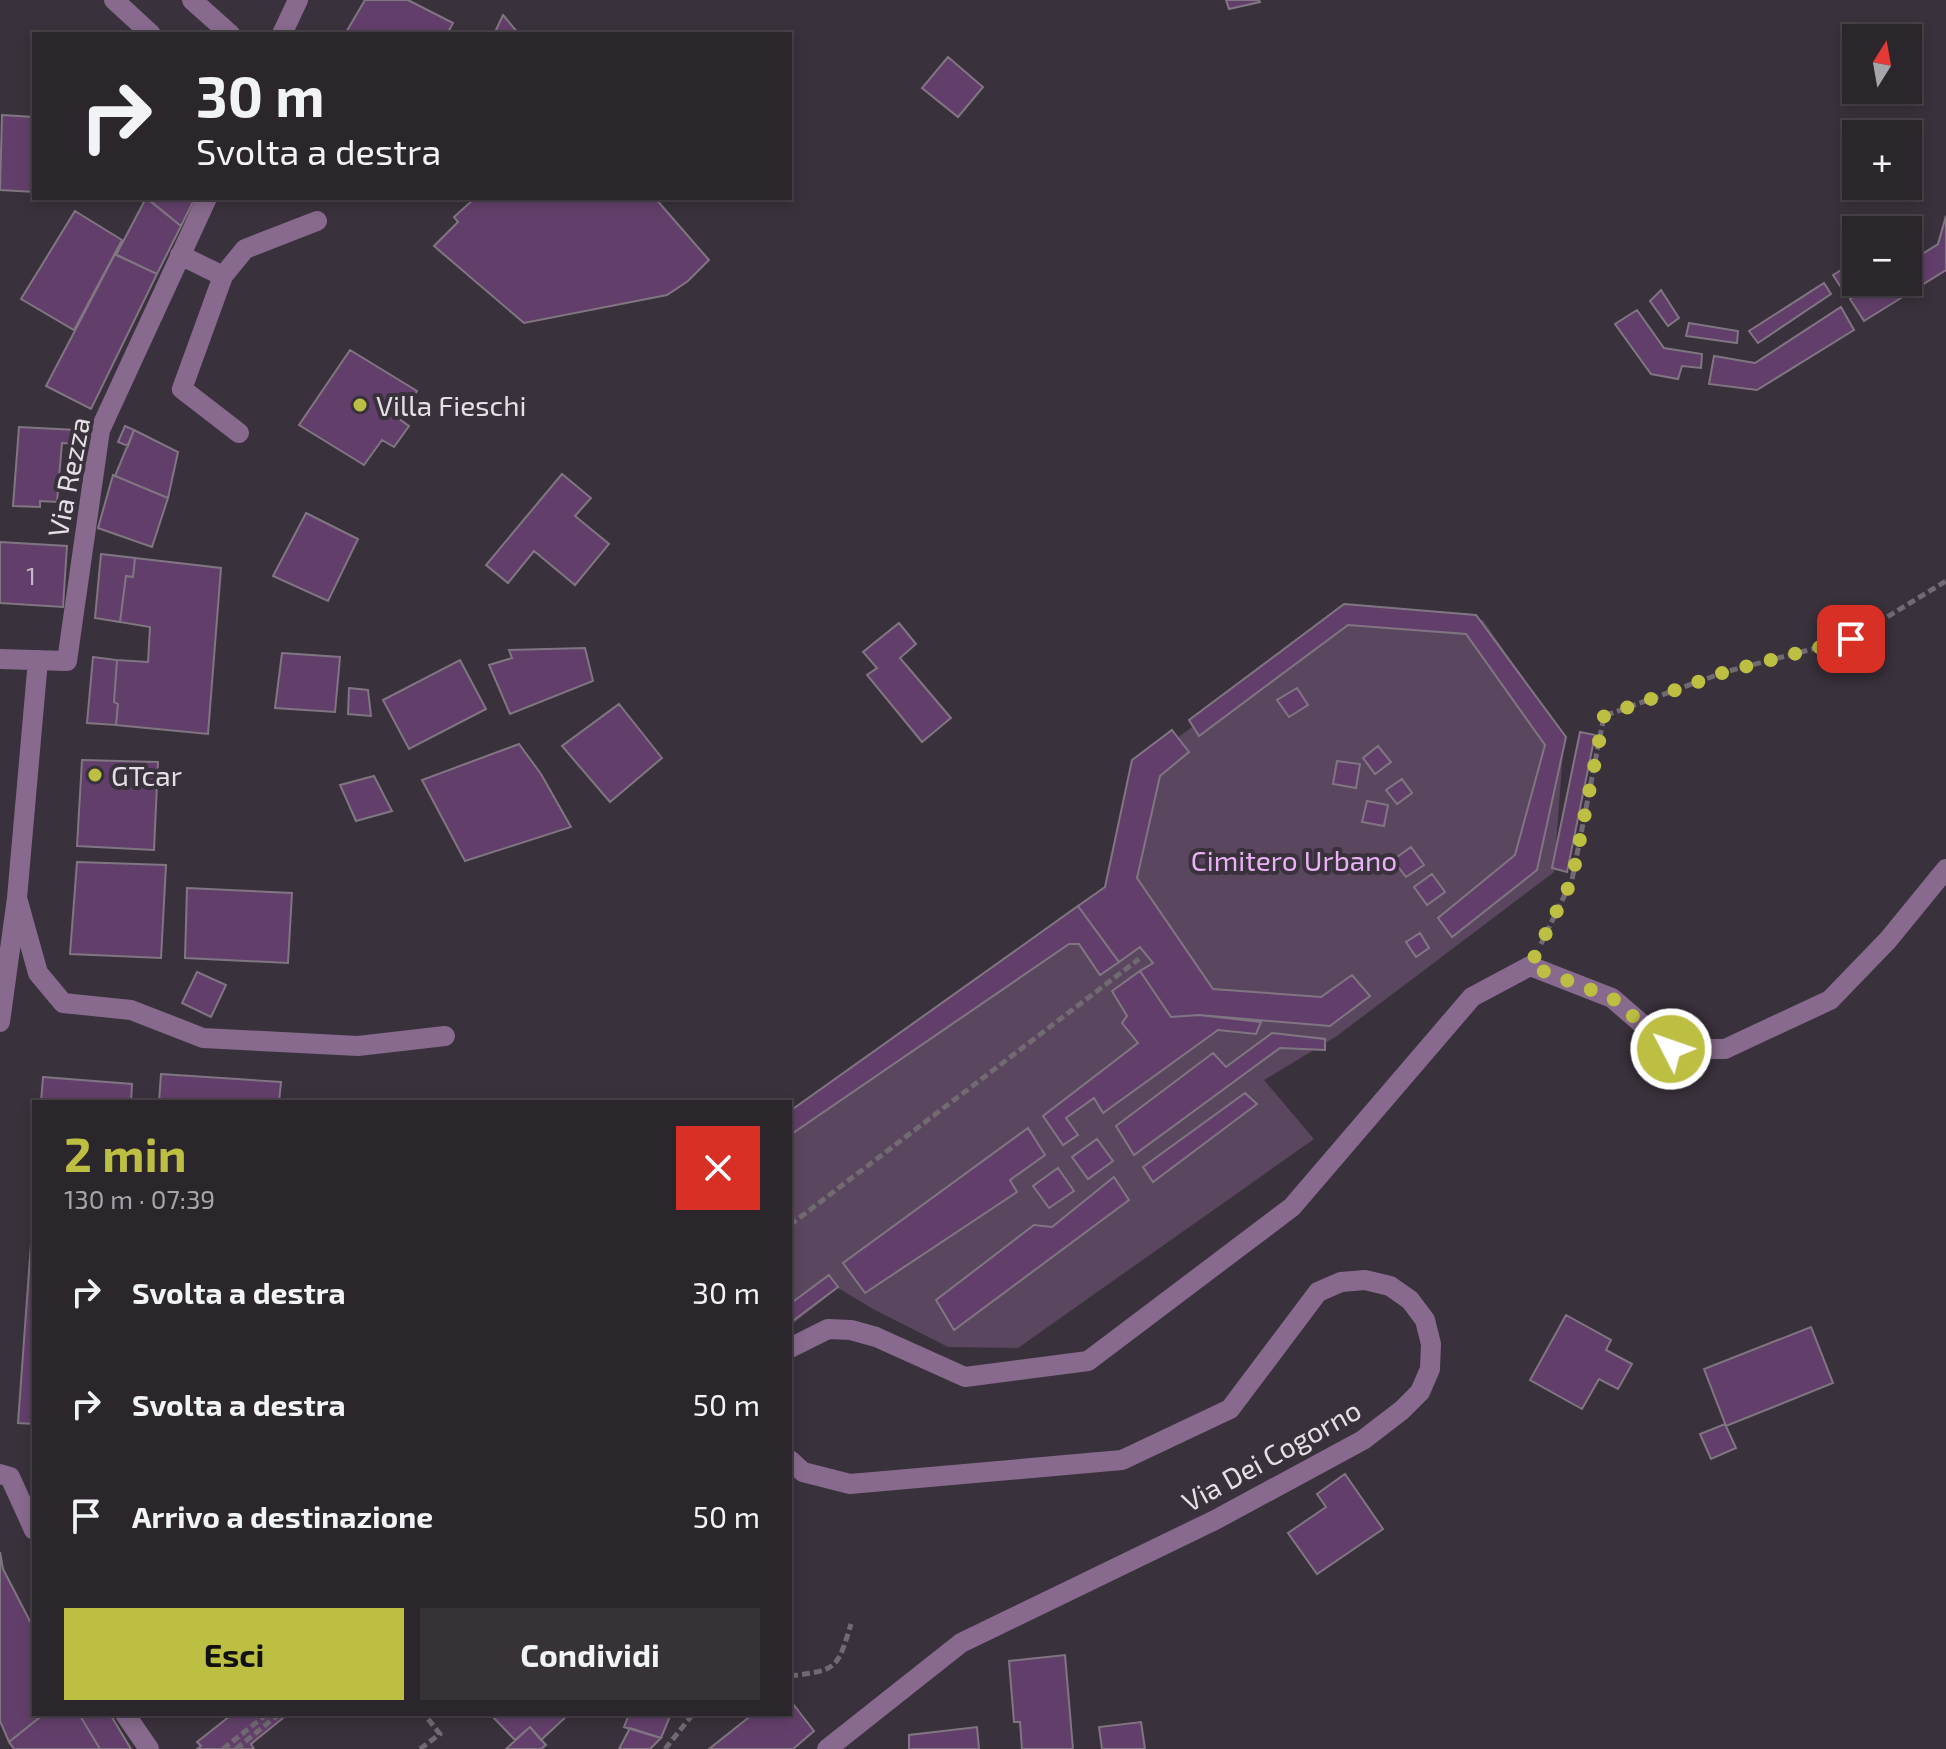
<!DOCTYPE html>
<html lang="it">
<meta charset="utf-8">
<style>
:root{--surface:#2b252c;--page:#373138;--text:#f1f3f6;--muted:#a6a5a9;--line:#474248;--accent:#bdbf43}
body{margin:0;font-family:"Exo 2",sans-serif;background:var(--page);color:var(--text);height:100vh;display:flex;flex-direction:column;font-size:30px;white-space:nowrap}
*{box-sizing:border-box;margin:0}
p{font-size:26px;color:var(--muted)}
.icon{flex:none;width:44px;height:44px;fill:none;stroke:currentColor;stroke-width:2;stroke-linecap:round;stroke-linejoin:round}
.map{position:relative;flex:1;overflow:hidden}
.details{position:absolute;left:32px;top:1100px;width:760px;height:616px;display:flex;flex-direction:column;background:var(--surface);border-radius:0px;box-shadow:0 4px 12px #0003,0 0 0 2px var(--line)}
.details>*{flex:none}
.banner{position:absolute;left:32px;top:32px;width:760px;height:168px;border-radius:0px;box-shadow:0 4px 12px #0003,0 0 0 2px var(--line);background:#2b252c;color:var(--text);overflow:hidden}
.needle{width:52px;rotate:11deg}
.controls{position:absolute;left:1842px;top:24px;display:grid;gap:16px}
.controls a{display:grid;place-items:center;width:80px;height:80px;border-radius:0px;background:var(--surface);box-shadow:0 4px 12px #0003,0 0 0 2px var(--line);font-size:40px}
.pin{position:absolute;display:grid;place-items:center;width:68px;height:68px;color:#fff;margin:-34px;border-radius:16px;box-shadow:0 4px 12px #0006}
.me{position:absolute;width:88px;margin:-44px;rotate:311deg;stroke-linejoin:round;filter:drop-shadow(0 0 6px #0008)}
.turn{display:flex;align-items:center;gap:28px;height:168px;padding:0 32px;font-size:36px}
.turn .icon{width:104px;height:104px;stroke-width:2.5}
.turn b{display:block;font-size:56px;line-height:68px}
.round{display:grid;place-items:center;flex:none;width:84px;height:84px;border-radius:0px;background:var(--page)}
.overview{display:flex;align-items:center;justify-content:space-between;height:136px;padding:0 32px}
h1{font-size:48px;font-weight:700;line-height:60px;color:var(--accent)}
.button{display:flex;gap:16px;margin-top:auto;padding:16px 32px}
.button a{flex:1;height:92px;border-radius:0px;background:var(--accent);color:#111;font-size:32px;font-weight:700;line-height:92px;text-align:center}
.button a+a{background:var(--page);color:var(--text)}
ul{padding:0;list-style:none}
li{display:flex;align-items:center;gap:24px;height:112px;padding:0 32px}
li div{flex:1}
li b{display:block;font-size:30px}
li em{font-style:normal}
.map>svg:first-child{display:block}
.green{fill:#5b4660}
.building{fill:#623f6a;stroke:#807682;stroke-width:2}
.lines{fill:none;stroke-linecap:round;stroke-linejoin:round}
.path{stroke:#716a73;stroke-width:5;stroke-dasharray:8 4;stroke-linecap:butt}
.minor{stroke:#876a8d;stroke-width:20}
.route{stroke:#bdbf43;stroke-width:14;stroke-dasharray:0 25.2}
.poi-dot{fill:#bdbf43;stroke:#39313b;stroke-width:3}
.labels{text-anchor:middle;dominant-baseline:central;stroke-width:8;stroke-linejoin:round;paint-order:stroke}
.number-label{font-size:24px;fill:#c4b8c7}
.poi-label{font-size:28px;fill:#e5e0e6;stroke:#39313b;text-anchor:start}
.street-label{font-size:28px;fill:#e5e0e6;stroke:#39313b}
.park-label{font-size:28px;fill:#eab2f6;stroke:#39313b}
</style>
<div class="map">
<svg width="1946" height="1749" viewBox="0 0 1946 1749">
<rect width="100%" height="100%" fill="#39313b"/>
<!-- green -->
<path class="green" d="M 1355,611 L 1483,620 L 1564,738 L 1554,872 L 1337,1036 L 1264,1080 L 1314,1139 L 1018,1348 L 948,1347 L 873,1309 L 838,1288 L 790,1326 L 790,1114 L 1108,897 L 1139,765 Z"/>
<!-- building -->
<path class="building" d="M 365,0 L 408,0 L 453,23 L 447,34 L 345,34 Z
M 1226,0 L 1259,0 L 1260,2 L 1229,9 Z
M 503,15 L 519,34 L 494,34 Z
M 948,57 L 983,87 L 958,117 L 922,88 Z
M 2,115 L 34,117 L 34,192 L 0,190 Z
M 146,198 L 181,226 L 157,274 L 116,255 Z
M 147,198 L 195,198 L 181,226 Z
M 475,198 L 655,198 L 709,260 L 688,281 L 667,295 L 524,323 L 434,246 L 458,222 L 454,217 Z
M 75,211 L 122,240 L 74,330 L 21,299 Z
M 1946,216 L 1946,270 L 1864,321 L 1850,299 L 1877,282 L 1908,282 L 1908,263 L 1938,244 Z
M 115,254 L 157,274 L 91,409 L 46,386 Z
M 1856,261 L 1856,276 L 1840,286 L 1833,275 Z
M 1824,283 L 1831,294 L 1758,343 L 1749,331 Z
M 1661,290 L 1679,318 L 1668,326 L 1650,301 Z
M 1841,307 L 1854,330 L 1757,390 L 1709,384 L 1714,356 L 1755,363 Z
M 1637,310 L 1664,348 L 1702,354 L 1701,368 L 1682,366 L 1678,379 L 1651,374 L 1615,324 Z
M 1689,323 L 1738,331 L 1737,343 L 1686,336 Z
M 350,350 L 417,391 L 398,418 L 409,426 L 394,447 L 382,440 L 364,465 L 299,425 Z
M 125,426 L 134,430 L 128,446 L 118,442 Z
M 19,427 L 76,430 L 76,444 L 62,443 L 57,502 L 40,501 L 40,507 L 13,506 Z
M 134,430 L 178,452 L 168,498 L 115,476 Z
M 562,474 L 591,498 L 575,516 L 609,544 L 575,585 L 534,551 L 508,583 L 486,565 Z
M 113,475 L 168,498 L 152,547 L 98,528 Z
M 306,513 L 358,539 L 328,601 L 273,576 Z
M 0,542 L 67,546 L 63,607 L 0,603 Z
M 101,554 L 135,558 L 133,577 L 126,576 L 120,622 L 95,618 Z
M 135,558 L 221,568 L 208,734 L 116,725 L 118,704 L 114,702 L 117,660 L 148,662 L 150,627 L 120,622 L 126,576 L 133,577 Z
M 1344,604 L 1476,615 L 1566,737 L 1537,870 L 1452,937 L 1438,918 L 1515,855 L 1545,745 L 1466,634 L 1348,625 L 1199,736 L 1189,720 Z
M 899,623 L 916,644 L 900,658 L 951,718 L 922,742 L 867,675 L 877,668 L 863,652 Z
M 585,648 L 593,681 L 510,714 L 489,665 L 512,658 L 509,650 Z
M 282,653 L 340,657 L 335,712 L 275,708 Z
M 93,657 L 117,660 L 114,702 L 118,704 L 116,725 L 87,723 Z
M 460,660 L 486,709 L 409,749 L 383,700 Z
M 349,688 L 368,690 L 371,716 L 348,714 Z
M 1297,688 L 1308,705 L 1289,717 L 1277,700 Z
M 619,704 L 662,758 L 610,802 L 562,746 Z
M 1172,730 L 1189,752 L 1160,776 L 1137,878 L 1213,989 L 1321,997 L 1352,975 L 1370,996 L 1330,1026 L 1199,1015 L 1171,1017 L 1140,971 L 1153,963 L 1140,947 L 1119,962 L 1078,906 L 1105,887 L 1132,760 Z
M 1580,732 L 1595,735 L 1567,872 L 1552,868 Z
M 519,744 L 541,774 L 571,827 L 465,861 L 422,780 Z
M 1378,746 L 1391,762 L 1375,774 L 1363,758 Z
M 82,760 L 158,762 L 154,850 L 77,846 Z
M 1337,761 L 1360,764 L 1356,788 L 1333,784 Z
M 374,776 L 392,811 L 356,821 L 340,785 Z
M 1402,779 L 1412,793 L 1397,804 L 1386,790 Z
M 1367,801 L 1388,805 L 1384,826 L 1362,822 Z
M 1411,847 L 1424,865 L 1406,877 L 1393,860 Z
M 77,862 L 166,865 L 161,958 L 70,954 Z
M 1432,874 L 1445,892 L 1427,905 L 1414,887 Z
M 187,888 L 292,893 L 288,963 L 185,958 Z
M 1078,906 L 1119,962 L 1100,975 L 1079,944 L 1069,944 L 790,1135 L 790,1111 Z
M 1420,933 L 1429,948 L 1416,957 L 1406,942 Z
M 1140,971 L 1171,1017 L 1199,1015 L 1261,1022 L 1256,1034 L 1218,1030 L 1103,1113 L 1094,1098 L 1066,1118 L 1078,1135 L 1063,1145 L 1043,1116 L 1138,1043 L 1122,1023 L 1127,1016 L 1112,991 Z
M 197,972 L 226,985 L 211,1017 L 182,1003 Z
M 1272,1033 L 1325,1039 L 1325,1050 L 1280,1048 L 1134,1155 L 1116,1126 L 1213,1053 L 1226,1067 Z
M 161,1074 L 281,1082 L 279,1102 L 159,1102 Z
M 43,1077 L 132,1084 L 131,1102 L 41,1102 Z
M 1245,1093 L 1257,1104 L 1153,1182 L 1143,1167 Z
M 1028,1128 L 1045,1155 L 1010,1180 L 1017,1192 L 865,1293 L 843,1263 Z
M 1097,1139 L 1113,1161 L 1088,1179 L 1072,1157 Z
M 1058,1168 L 1074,1191 L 1049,1208 L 1033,1186 Z
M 1114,1177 L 1129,1200 L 954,1330 L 936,1300 L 1034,1225 L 1052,1227 Z
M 32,1230 L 34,1231 L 34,1424 L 18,1423 Z
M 829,1275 L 838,1287 L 790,1323 L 790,1304 Z
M 1566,1315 L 1611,1340 L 1606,1350 L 1632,1364 L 1618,1389 L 1599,1379 L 1582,1409 L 1530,1380 Z
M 1811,1327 L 1833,1383 L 1726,1426 L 1704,1369 Z
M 1725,1424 L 1736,1448 L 1711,1459 L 1700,1434 Z
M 1345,1474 L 1383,1529 L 1317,1574 L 1288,1533 L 1326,1507 L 1317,1494 Z
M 0,1552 L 3,1569 L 34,1629 L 34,1714 L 44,1714 L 9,1742 L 0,1721 Z
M 1065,1655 L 1073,1749 L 1022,1749 L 1020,1722 L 1014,1722 L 1009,1661 Z
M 790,1700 L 814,1731 L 793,1749 L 709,1749 L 753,1714 L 790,1714 Z
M 44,1714 L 79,1714 L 100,1749 L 14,1749 L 9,1742 Z
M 79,1714 L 110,1714 L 131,1749 L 100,1749 Z
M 238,1714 L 288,1714 L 251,1744 L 254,1749 L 197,1749 L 201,1746 L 197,1742 L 230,1716 Z
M 490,1714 L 569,1714 L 541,1740 L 530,1727 L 515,1740 Z
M 629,1714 L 671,1714 L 661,1738 L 624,1727 Z
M 1141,1722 L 1145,1749 L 1102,1749 L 1099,1727 Z
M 530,1727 L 546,1745 L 541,1749 L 506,1749 Z
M 977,1727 L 979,1749 L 909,1749 L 909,1735 Z
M 630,1728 L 661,1738 L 650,1749 L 619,1749 Z"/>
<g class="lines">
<!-- path -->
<path class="path" d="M 1541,944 L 1572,880 L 1604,716 L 1725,672 L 1851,639 L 1946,581
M 790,1225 L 1139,959
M 790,1676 C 838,1670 837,1669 851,1624
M 223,1749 L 267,1714
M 236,1749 L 279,1714
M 420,1749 L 440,1734 L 424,1714
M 665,1749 L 693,1714"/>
<!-- minor -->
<path class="minor" d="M 114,0 L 151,34
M 192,0 L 230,34
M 282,34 L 298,0
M 180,255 L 223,276 L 245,249 L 317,221
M 223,276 L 182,389 L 239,433
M 0,659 L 67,661 L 100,430 L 207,198
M 17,898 L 38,973 L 63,1003 L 131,1010 L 203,1038 L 358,1046 L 445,1036
M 0,1022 L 17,898 L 38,660
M 790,1348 L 828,1329 L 851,1330 L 876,1337 L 965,1377 L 1088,1361 L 1292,1207 L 1472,997 L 1530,966 L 1612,998 L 1671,1049 L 1725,1049 L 1830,1000 L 1888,940 L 1946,869
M 790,1460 L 803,1472 L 850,1484 L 1122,1460 L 1230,1409 L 1318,1292 L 1341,1282 L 1365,1280 L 1390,1286 L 1410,1300 L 1425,1320 L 1431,1344 L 1430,1369 L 1420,1392 L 1402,1410 L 1363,1440 L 1215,1520 L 961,1643 L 827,1749
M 0,1474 L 10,1477 L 34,1530
M 125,1714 L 149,1749"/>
</g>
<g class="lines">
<!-- route -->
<path class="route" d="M 1671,1049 L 1612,998 L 1530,966 L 1572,880 L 1604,716 L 1725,672 L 1851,639"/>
</g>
<!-- markers -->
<g class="poi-dot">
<circle cx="360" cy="405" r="8"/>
<circle cx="95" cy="775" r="8"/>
</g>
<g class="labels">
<!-- number labels -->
<g class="number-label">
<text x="31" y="575">1</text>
</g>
<!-- poi labels -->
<g class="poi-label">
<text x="376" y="405">Villa Fieschi</text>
<text x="111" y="775">GTcar</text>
</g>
<!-- street labels -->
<g class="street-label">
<text transform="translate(68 477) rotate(-79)">Via Rezza</text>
<text transform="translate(1271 1455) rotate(-29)">Via Dei Cogorno</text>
</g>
<!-- park labels -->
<g class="park-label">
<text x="1294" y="860">Cimitero Urbano</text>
</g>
</g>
</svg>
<div class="controls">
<a><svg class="needle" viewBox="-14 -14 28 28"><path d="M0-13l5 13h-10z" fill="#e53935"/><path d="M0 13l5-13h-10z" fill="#a6a5a9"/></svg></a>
<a>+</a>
<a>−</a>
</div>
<div class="pin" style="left:1851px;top:639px;background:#d93025"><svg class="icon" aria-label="arrive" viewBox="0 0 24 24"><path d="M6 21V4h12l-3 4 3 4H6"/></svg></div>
<svg class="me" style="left:1671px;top:1049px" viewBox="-20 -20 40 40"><circle r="17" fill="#bdbf43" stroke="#fff" stroke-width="3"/><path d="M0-11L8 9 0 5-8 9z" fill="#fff"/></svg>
<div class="banner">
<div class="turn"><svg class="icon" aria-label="right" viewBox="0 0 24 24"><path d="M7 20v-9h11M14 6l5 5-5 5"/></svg><div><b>30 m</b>Svolta a destra</div></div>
</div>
<section class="details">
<div class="overview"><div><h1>2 min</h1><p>130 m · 07:39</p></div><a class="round" style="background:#d93025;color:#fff"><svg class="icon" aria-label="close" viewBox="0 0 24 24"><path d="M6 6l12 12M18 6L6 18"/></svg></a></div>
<ul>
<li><svg class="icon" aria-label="right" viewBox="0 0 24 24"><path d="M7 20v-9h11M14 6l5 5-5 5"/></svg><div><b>Svolta a destra</b></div><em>30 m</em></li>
<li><svg class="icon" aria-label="right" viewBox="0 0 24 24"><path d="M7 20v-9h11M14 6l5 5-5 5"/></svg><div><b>Svolta a destra</b></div><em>50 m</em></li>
<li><svg class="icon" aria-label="arrive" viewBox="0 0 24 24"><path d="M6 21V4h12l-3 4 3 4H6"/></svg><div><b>Arrivo a destinazione</b></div><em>50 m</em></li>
</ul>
<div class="button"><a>Esci</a><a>Condividi</a></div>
</section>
</div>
